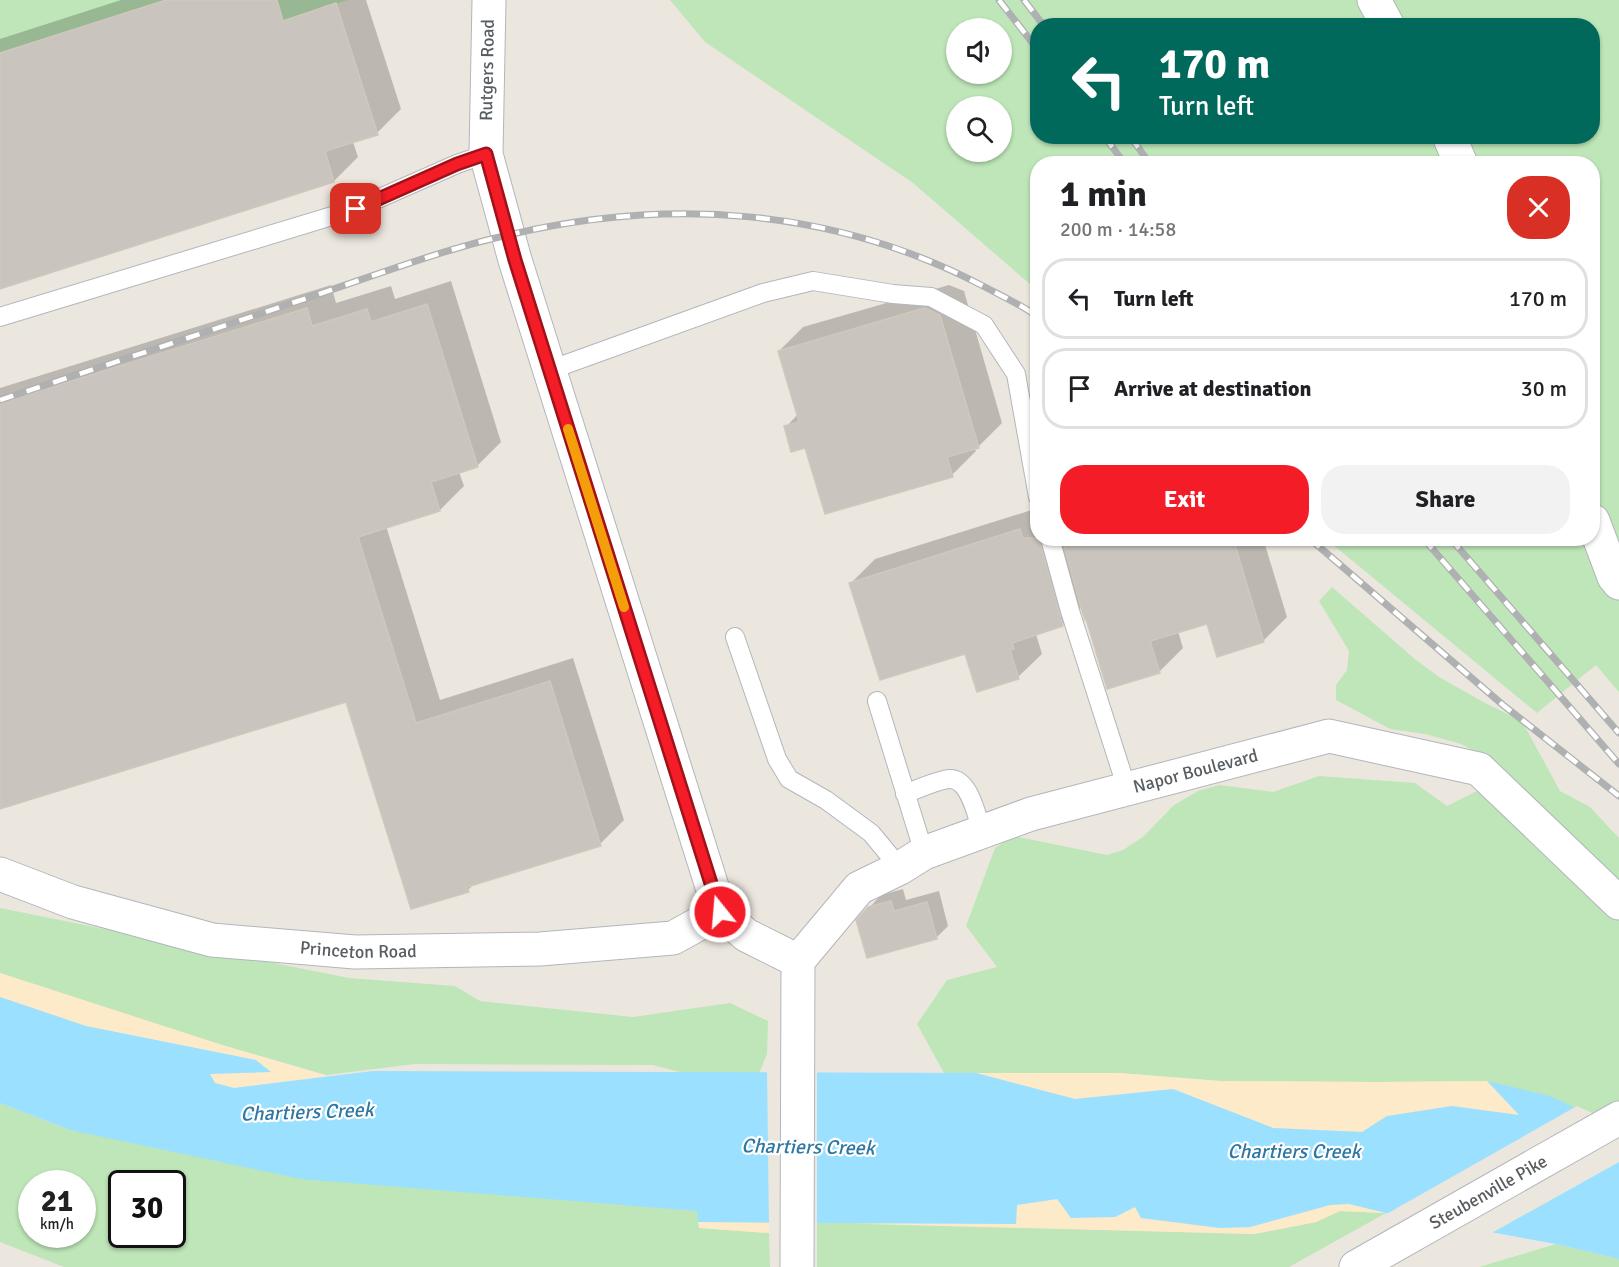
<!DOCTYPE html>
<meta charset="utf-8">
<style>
:root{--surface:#fff;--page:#f2f2f2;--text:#202124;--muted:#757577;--line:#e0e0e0;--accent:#f41c27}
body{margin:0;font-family:Signika,sans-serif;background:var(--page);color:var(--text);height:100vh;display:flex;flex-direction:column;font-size:22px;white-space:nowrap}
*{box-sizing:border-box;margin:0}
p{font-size:20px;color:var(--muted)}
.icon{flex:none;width:33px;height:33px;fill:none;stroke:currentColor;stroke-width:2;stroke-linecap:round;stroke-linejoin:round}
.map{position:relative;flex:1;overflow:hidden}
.sheet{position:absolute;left:1030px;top:156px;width:570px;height:390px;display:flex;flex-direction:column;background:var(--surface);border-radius:24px;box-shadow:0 2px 4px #0004}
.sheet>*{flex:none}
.banner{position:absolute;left:1030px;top:18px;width:570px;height:126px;border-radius:24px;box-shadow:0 2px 4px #0004;background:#00695c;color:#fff;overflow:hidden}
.buttons{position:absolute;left:946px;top:18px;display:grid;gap:12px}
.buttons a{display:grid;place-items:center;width:66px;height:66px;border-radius:50%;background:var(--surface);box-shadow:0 2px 4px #0004;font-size:30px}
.speed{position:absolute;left:18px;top:1170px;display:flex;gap:12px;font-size:30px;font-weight:700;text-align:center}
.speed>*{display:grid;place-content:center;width:78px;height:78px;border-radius:50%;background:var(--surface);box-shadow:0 2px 4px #0004;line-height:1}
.speed small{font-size:15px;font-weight:400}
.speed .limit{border:3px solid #111;border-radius:9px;background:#fff;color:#111}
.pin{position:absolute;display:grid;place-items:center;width:51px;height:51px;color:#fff;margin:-26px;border-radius:12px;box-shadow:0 3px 9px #0006}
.me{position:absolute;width:66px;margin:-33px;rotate:343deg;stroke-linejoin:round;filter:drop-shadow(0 0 4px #0008)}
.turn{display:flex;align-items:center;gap:21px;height:126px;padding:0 30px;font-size:27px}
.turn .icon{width:78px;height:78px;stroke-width:2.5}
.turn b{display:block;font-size:42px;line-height:51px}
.round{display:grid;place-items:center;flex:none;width:63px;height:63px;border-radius:24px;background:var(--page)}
.head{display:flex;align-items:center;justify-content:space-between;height:102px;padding:0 30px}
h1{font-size:36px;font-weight:700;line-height:45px}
.button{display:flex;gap:12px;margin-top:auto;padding:12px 30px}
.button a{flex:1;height:69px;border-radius:24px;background:var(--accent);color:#fff;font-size:24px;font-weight:700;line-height:69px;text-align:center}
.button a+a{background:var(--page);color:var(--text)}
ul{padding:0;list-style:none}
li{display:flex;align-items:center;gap:18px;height:81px;margin:0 12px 9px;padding:0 18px;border:3px solid var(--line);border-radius:24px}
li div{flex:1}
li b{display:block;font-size:22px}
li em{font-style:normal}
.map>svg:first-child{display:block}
.green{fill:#bee6b8;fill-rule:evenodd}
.sand{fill:#fceac9}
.water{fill:#9be0ff}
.pier{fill:#ece7de}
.shadow{fill:#0003}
.building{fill:#c9c4bd;stroke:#d1c8bc;stroke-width:1.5}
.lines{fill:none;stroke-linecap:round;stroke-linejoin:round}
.lane-casing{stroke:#b2b6bb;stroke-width:20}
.street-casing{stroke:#b2b6bb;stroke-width:35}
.secondary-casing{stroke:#b0b6bb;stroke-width:35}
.lane{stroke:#fff;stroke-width:18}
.street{stroke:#fff;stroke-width:33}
.secondary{stroke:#fff;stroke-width:33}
.rail-casing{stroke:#afb0b1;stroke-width:7}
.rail{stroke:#fff;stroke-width:4.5;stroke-dasharray:14;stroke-linecap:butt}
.route-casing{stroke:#9f1219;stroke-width:15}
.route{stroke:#f41c27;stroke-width:10}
.slow{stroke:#f59e0b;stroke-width:10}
.labels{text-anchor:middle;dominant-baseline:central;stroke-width:4.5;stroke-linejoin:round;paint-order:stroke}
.street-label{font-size:18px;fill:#585d61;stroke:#fff}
.water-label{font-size:20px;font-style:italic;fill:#2f77a4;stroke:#fff}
</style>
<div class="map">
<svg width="1619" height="1267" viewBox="0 0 1619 1267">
<rect width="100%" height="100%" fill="#ece7de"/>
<!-- green -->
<path class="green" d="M 0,0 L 168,0 L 0,54 Z
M 277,0 L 348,0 L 283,21 Z
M 670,0 L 1619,0 L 1619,692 L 1596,665 L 1537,713 L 1326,539 L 1593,538 L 1593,164 L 1038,164 L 1038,291 L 913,183 L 705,42 ZM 1038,26 L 1593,26 L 1593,136 L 1038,136 ZM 957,28 L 1002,28 L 1002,74 L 957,74 ZM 957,106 L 1002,106 L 1002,152 L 957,152 Z
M 1332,587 L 1416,660 L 1439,677 L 1485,703 L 1522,721 L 1560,791 L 1590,807 L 1619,838 L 1619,1128 L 1487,1081 L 1378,1082 L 1220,1081 L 1119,1073 L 944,1073 L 917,1024 L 947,980 L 997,967 L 966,926 L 995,848 L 1013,836 L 1107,855 L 1123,850 L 1143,837 L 1174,805 L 1198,791 L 1219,785 L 1273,792 L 1319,776 L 1415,783 L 1447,806 L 1477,791 L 1490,780 L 1483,756 L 1461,744 L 1425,734 L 1390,729 L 1336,700 L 1336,685 L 1347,670 L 1349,651 L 1319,601 Z
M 0,908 L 349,978 L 455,986 L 480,1001 L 633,1017 L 730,1003 L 768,1021 L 767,1054 L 752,1091 L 653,1065 L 415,1064 L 326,1075 L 222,1045 L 0,973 Z
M 0,1103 L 70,1130 L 697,1211 L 700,1228 L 769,1233 L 770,1267 L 64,1267 L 0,1242 ZM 32,1184 L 82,1184 L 82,1234 L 32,1234 ZM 122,1184 L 172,1184 L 172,1234 L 122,1234 Z
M 1340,1211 L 1386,1213 L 1289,1267 L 817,1267 L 817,1222 L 1254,1234 L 1316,1222 Z
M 1556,1244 L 1619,1259 L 1619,1267 L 1479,1267 Z"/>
<!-- sand -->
<path class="sand" d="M 0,973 L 222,1045 L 328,1076 L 234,1088 L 215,1083 L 210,1073 L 270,1072 L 86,1026 L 0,997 Z
M 976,1073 L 1119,1073 L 1220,1081 L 1378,1082 L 1487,1081 L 1520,1115 L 1452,1106 L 1387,1116 L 1363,1132 L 1273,1128 L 1173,1089 L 1075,1099 Z
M 1058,1199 L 1115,1217 L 1135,1207 L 1141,1218 L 1220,1228 L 1250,1227 L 1330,1205 L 1349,1204 L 1386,1213 L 1340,1211 L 1316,1222 L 1254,1234 L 868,1224 L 1015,1224 L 1017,1205 Z
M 698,1222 L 769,1223 L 769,1233 L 699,1228 Z"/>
<!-- water -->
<path class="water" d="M 0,997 L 86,1026 L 256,1060 L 271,1072 L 210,1074 L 215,1083 L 234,1088 L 373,1071 L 976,1073 L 1075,1099 L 1173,1089 L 1273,1128 L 1362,1132 L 1387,1116 L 1452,1106 L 1519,1115 L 1487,1081 L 1550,1096 L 1619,1128 L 1619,1259 L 1556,1244 L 1386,1213 L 1349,1204 L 1330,1205 L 1250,1227 L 1220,1228 L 1141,1218 L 1135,1207 L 1115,1217 L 1071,1218 L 1057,1199 L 1017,1205 L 1016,1224 L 698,1222 L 697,1211 L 301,1179 L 70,1130 L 0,1103 Z"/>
<!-- pier -->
<path class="pier" d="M 767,1069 L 817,1070 L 817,1226 L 769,1226 Z
M 1577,1106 L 1619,1125 L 1619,1162 L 1488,1235 L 1383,1216 Z"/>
<!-- shadow -->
<path class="shadow" d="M 121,0 L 366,0 L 401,109 L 377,133 L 353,142 L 358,157 L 334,181 L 0,286 L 0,39 Z
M 451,281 L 501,442 L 477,466 L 459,472 L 464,486 L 440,510 L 386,526 L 440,700 L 573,658 L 624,820 L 600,844 L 475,883 L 468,890 L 347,700 L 0,808 L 0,388 L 331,285 L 336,303 L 391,286 L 395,299 Z
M 949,285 L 964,291 L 1002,423 L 978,447 L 974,448 L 976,451 L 952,475 L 807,446 L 786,427 L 798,414 L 779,351 L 803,327 Z
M 1038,508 L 1038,538 L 1263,538 L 1287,617 L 1263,641 L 1208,622 L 1178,631 L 1183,648 L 1159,672 L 1082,606 L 1062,625 L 1036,634 L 1042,654 L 1018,677 L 966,652 L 851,583 L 875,559 Z
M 903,889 L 906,900 L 939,891 L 948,926 L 936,938 L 869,908 L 881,895 Z"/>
<!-- building -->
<path class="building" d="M 166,0 L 277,0 L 283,21 L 336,3 L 378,135 L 325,151 L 334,182 L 0,289 L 0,53 Z
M 427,304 L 478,467 L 431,482 L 440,511 L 358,537 L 416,723 L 550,681 L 601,846 L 467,887 L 469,892 L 411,909 L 346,702 L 0,809 L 0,403 L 307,308 L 312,326 L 367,309 L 371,322 Z
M 924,308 L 940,315 L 979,448 L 947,457 L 953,477 L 825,514 L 805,448 L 791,452 L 784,426 L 799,422 L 778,351 Z
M 1020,529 L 1023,538 L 1039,538 L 1063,626 L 1012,643 L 1014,649 L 1010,650 L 1019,679 L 977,692 L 965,654 L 880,680 L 849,583 Z
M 1062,538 L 1233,538 L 1264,642 L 1217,657 L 1207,624 L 1150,641 L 1160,673 L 1107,689 L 1086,619 L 1085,620 L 1081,608 Z
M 891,901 L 894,911 L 927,902 L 937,939 L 867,958 L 856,920 L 868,907 Z"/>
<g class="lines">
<defs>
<path id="lane" d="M 0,317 L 355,209 L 457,164 L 486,154
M 550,370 L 763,293 L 813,281 L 893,294 L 931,297 L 984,325 L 1016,374 L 1038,497
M 1050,538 L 1070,611 L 1127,789
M 735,637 L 777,759 L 789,779 L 826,800 L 871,833 L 900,868
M 877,701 L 924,853
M 905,794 C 915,790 940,779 950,779 C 970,779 977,817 982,832"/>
<g id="street">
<path d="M 489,0 L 486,154 L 515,260 L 720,912 L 746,935 L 798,961"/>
<path d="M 1374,0 L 1388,26"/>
<path d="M 1449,136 L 1461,164"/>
<path d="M 1593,521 L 1614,577 L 1619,583"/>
<path id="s1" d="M 0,874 L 73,902 L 212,940 L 355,952 L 540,949 L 673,938 L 720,912"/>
<path id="s2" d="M 797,1267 L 798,961 L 859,888 L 900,868 L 924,853 L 1031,814 L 1329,736 L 1479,769 L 1619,903"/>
</g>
<g id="secondary">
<path id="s3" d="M 1356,1267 L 1619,1118"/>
</g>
</defs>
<!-- lane casing -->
<use href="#lane" class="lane-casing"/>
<!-- street casing -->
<use href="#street" class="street-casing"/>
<!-- secondary casing -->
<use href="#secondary" class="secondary-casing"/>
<!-- lane -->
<use href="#lane" class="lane"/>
<!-- street -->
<use href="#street" class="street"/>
<!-- secondary -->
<use href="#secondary" class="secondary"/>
<defs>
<path id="rail" d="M 999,0 L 1038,50
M 1024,0 L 1044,26
M 1104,136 L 1125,164
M 1130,136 L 1150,164
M 0,400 C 98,368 197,335 295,302 C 366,279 436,251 508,235 C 670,197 833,208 981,285 C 1000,295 1020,304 1038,317
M 1309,538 L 1503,705 L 1619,796
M 1423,538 L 1619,764
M 1450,538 L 1619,733"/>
</defs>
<!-- rail casing -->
<use href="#rail" class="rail-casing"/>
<!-- rail -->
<use href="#rail" class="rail"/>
</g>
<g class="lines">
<defs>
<path id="route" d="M 356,209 L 457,164 L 486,154 L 515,260 L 720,912"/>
</defs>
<!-- route casing -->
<use href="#route" class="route-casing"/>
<!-- route -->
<use href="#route" class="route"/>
<!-- slow -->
<path class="slow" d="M 568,429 L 624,607"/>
</g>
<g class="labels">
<!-- street labels -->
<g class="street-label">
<text transform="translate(487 70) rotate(-89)">Rutgers Road</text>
<text stroke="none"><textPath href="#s2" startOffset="759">Napor Boulevard</textPath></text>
<text stroke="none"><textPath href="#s1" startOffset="369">Princeton Road</textPath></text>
<text stroke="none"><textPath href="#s3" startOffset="152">Steubenville Pike</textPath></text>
</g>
<!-- water labels -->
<g class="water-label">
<text transform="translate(307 1112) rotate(-2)">Chartiers Creek</text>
<text transform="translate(808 1147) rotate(1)">Chartiers Creek</text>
<text x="1294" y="1151">Chartiers Creek</text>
</g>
</g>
</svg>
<div class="buttons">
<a><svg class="icon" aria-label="sound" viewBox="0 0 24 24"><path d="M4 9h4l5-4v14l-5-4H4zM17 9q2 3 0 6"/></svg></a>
<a><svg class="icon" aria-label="search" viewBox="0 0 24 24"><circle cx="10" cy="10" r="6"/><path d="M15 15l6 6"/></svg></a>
</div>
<div class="speed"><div>21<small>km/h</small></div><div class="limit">30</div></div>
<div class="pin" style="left:356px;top:209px;background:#d93025"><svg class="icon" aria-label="arrive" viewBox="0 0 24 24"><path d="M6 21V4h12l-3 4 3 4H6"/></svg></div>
<svg class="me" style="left:720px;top:912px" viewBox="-20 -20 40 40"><circle r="17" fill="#f41c27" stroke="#fff" stroke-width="3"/><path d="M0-11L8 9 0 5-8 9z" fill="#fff"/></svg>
<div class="banner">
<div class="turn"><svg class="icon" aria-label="left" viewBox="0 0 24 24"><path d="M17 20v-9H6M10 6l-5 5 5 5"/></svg><div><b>170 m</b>Turn left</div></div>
</div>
<section class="sheet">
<div class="head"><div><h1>1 min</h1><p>200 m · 14:58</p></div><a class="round" style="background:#d93025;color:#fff"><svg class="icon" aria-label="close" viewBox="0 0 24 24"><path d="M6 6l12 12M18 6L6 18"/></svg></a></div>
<ul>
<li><svg class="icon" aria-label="left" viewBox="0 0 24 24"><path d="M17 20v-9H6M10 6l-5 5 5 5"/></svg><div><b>Turn left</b></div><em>170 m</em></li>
<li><svg class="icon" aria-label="arrive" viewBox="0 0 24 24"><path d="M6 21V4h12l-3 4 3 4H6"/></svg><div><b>Arrive at destination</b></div><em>30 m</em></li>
</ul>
<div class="button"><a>Exit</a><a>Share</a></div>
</section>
</div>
